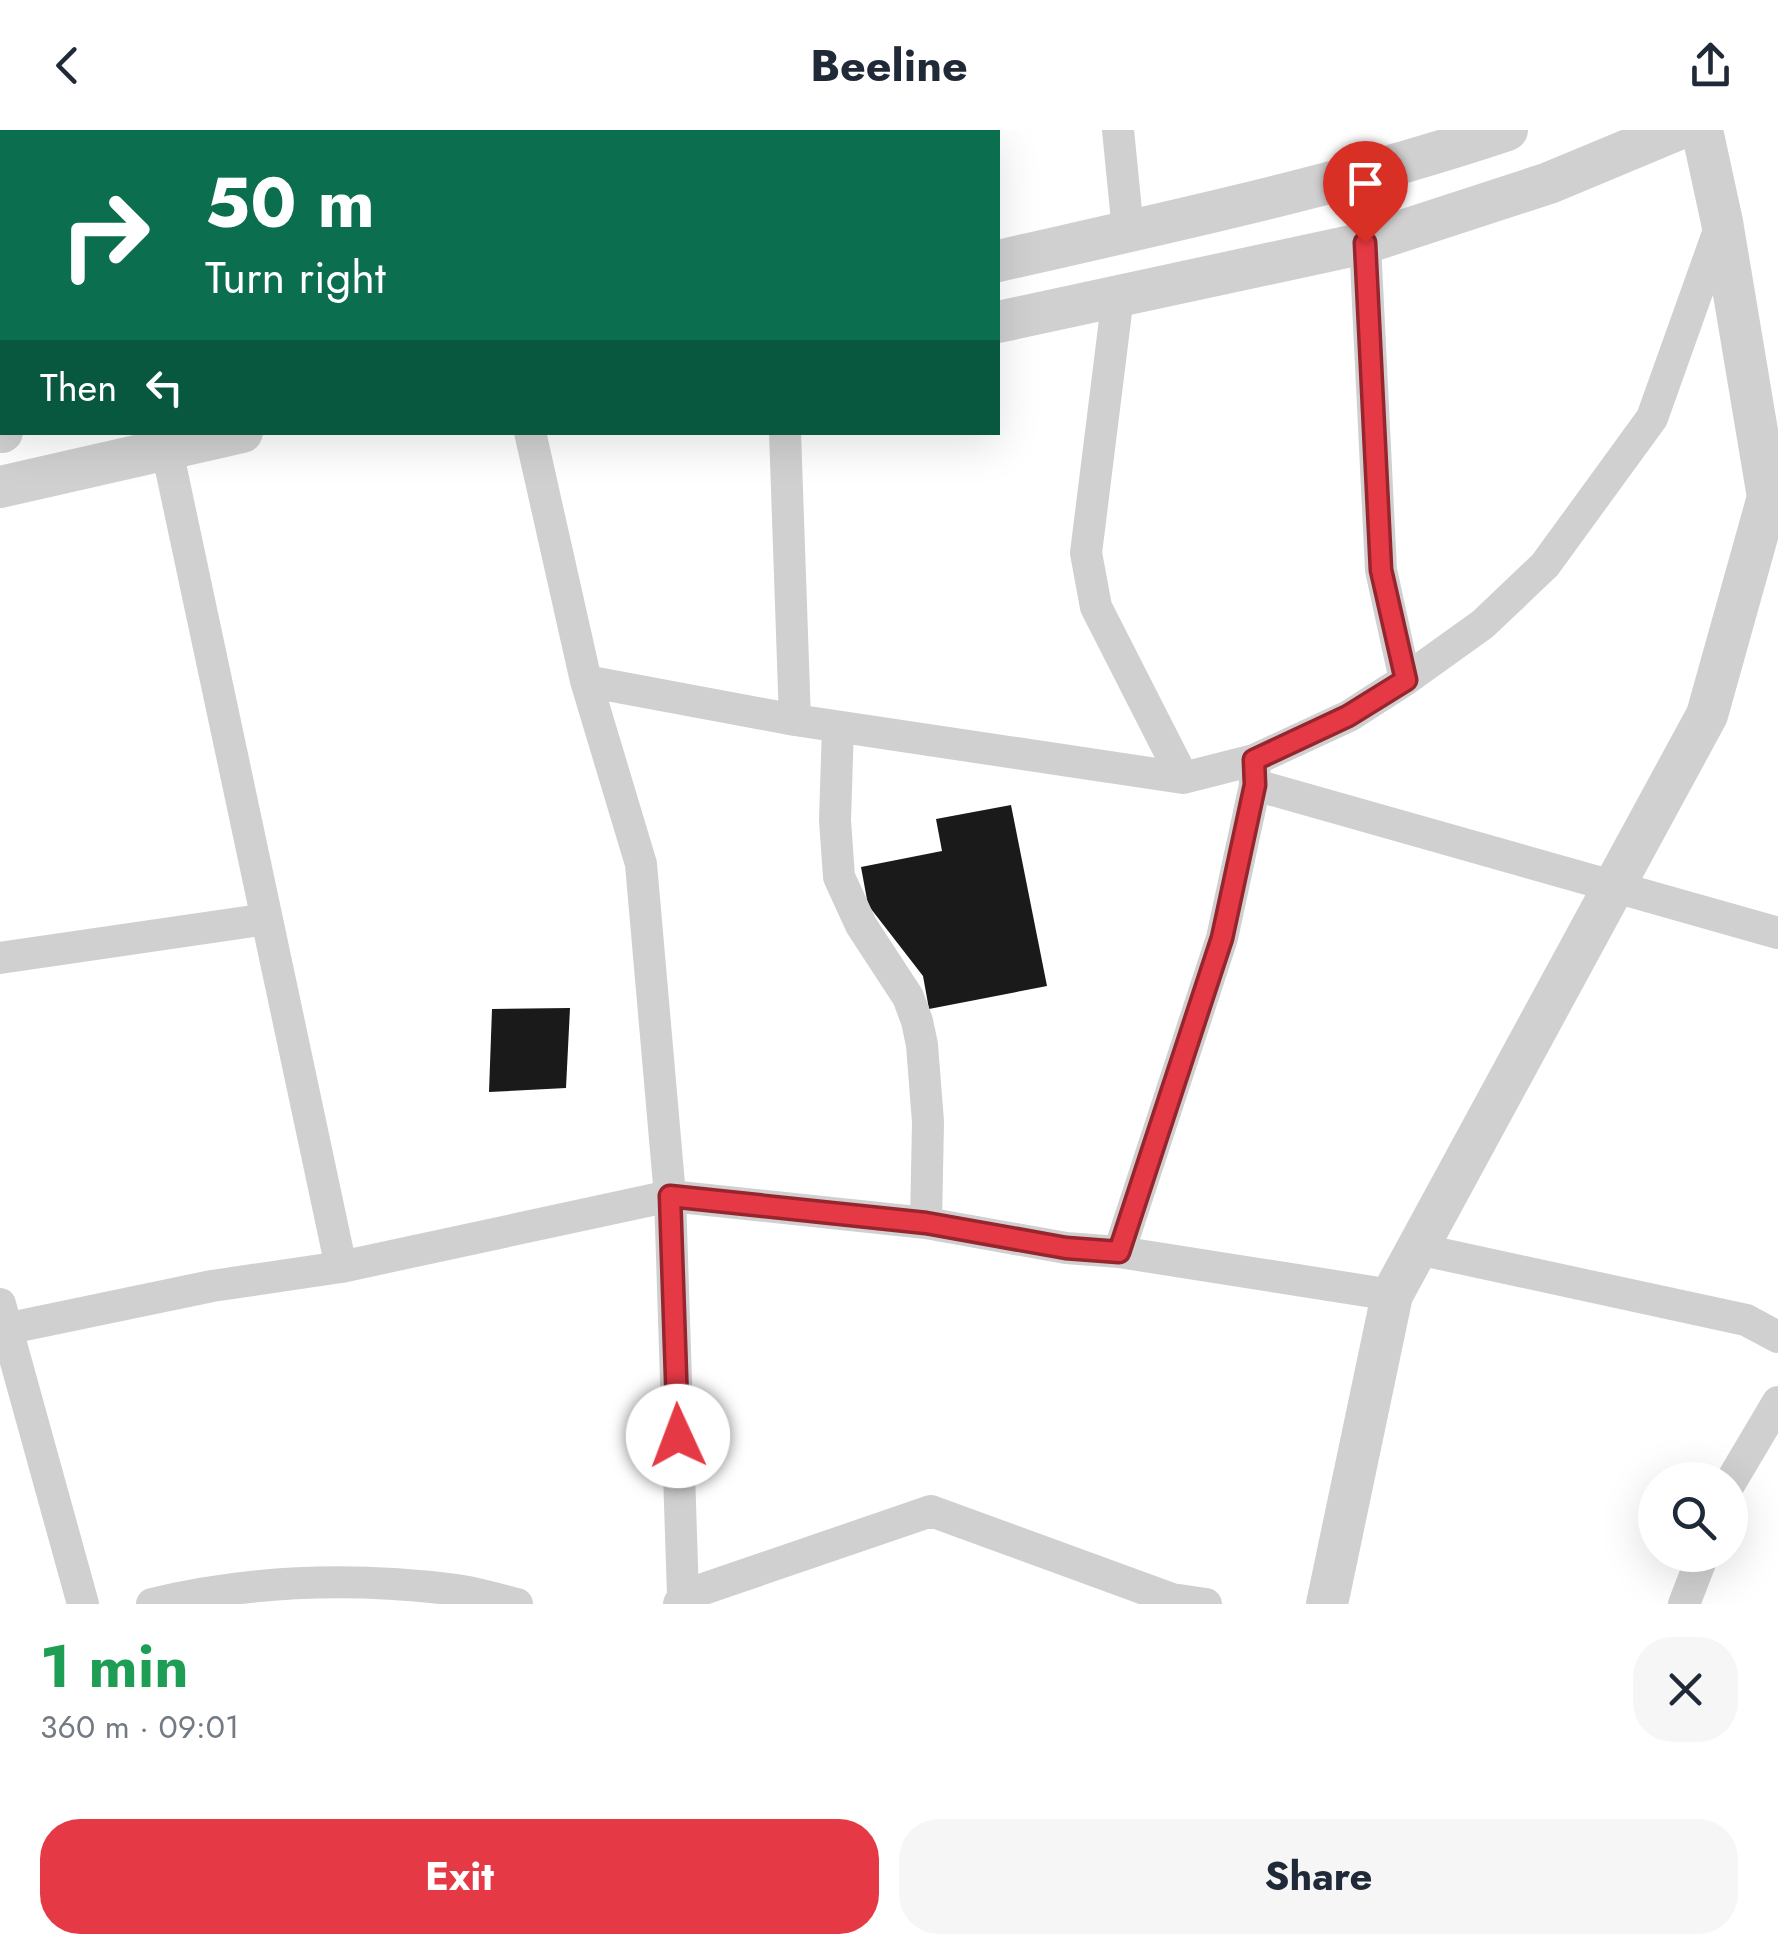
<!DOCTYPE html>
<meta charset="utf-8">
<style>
:root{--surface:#fff;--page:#f6f6f7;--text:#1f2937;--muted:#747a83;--accent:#e63946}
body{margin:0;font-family:Jost,sans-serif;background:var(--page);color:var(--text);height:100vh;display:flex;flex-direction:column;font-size:38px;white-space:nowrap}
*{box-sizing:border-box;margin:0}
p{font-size:32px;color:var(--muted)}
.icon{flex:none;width:55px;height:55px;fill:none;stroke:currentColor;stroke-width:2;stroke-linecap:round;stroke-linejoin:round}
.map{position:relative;height:1474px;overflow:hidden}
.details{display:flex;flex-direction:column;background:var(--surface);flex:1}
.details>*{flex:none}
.hud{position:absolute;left:0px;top:0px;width:1000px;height:305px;box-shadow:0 10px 40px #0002;background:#0b6e4f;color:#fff;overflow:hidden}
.buttons{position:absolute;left:1638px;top:1332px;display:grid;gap:20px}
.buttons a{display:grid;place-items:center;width:110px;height:110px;border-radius:50%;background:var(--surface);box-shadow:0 10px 40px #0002;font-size:50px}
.pin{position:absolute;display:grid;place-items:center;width:85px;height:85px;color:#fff;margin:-102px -42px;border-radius:50% 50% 50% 0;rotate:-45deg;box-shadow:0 0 10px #0007}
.pin .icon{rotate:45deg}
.me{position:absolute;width:110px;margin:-55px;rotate:358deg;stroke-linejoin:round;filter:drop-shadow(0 0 8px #0008)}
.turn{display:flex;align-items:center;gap:35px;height:210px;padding:0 40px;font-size:45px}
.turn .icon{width:130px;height:130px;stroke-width:2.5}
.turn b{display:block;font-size:70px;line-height:85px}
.then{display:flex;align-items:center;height:95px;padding:0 40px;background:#0003;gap:20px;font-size:38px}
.round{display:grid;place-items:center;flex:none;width:105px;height:105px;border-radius:40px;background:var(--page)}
.headline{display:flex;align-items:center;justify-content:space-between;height:170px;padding:0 40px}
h1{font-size:60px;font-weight:700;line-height:75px;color:#1e9e55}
.button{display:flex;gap:20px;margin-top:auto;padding:20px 40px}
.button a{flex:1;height:115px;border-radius:40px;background:var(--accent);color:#fff;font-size:40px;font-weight:700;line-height:115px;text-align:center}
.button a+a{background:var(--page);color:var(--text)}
header{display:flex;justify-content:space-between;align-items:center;height:130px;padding:0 40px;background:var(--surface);font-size:45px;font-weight:700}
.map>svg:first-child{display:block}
.building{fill:#1a1a1a}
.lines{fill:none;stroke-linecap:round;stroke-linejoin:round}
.minor{stroke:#d0d0d0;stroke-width:32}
.tertiary{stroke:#d0d0d0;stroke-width:42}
.route-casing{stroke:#96252e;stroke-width:25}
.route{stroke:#e63946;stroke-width:18}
</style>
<header><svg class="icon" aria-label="back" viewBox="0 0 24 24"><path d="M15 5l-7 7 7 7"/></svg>Beeline<svg class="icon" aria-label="share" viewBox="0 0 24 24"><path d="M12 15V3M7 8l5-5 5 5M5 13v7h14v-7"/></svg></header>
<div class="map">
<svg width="1778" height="1474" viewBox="0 0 1778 1474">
<rect width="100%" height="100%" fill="#fff"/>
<!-- building -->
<path class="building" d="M 1011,675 L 1047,856 L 929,879 L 923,846 L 868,775 L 861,737 L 942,721 L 936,689 Z
M 570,878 L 566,958 L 489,962 L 492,879 Z"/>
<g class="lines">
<!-- minor -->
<path class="minor" d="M 482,0 L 482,2
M 786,0 L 786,2
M 1118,0 L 1128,101
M 1365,113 L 1381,440 L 1405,550
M 1118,166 L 1086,423 L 1096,477 L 1183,648
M 530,302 L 586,551 L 641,734 L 670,1066 L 683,1466 L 679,1474
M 785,302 L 795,590
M 167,320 L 341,1137
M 586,551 L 795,590 L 1183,648 L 1254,630 L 1349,586 L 1405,550 L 1483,494 L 1545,435 L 1652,288 L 1722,92
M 838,597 L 835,690 L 839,747 L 861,795 L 908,867 L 917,891 L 922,915 L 928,992 L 926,1093
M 1255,655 L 1778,803
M 0,828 L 267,789
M 1418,1119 L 1746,1190 L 1778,1207
M 1119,1122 L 1392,1165
M 0,1174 L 83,1474
M 0,1200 L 212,1156 L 341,1137 L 670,1066 L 926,1093 L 1066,1118 L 1119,1122 L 1222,808 L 1255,655 L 1254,630
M 1730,1353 L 1778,1272
M 683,1466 L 931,1381 L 1172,1469 L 1206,1474
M 152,1474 C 251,1450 356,1447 457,1460 C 477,1463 497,1469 517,1474
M 1684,1474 L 1703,1425"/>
<!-- tertiary -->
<path class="tertiary" d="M 998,131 C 1169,92 1340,56 1507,0
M 998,192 L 1365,113 L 1549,53 L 1676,0
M 0,302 L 2,302
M 0,357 L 242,302
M 1327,1474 L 1392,1165 L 1707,585 L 1768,367 L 1722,92 L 1702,0"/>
</g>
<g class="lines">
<defs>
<path id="route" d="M 678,1306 L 670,1066 L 926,1093 L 1066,1118 L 1119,1122 L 1222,808 L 1255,655 L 1254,630 L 1348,586 L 1406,550 L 1381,440 L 1365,113"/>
</defs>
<!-- route casing -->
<use href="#route" class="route-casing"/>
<!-- route -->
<use href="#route" class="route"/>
</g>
</svg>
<div class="buttons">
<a><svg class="icon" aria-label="search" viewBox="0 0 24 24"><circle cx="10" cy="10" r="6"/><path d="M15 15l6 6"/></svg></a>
</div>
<div class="pin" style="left:1365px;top:113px;background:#d93025"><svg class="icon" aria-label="arrive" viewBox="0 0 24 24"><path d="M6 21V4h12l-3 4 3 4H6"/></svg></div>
<svg class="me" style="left:678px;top:1306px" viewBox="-20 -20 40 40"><circle r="19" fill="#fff"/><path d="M0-13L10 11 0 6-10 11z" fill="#e63946"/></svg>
<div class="hud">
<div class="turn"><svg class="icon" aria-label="right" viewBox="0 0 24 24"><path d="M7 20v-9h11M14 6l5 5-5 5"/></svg><div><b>50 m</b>Turn right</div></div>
<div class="then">Then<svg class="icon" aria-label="left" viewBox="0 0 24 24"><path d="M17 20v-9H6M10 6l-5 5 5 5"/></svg></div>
</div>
</div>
<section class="details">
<div class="headline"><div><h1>1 min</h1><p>360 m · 09:01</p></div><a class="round"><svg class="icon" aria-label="close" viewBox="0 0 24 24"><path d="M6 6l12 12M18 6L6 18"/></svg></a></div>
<div class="button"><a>Exit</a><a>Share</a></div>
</section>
